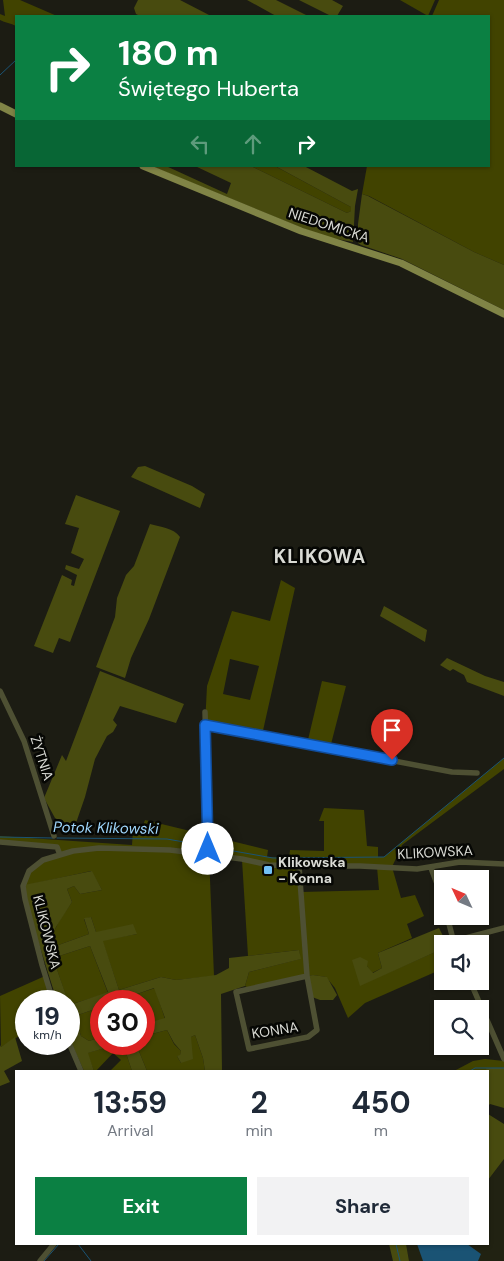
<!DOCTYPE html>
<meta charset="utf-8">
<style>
:root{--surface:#fff;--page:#f2f2f3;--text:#1f2937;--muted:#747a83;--accent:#0b8043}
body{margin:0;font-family:"DM Sans",sans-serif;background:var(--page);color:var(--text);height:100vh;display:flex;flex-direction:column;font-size:19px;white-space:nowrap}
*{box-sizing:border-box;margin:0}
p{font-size:16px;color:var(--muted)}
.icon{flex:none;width:28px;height:28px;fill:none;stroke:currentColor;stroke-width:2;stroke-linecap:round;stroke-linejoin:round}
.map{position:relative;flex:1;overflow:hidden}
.drawer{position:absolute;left:15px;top:1070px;width:474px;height:175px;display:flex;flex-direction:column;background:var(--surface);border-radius:0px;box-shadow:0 1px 4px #0004}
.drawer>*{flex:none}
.guide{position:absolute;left:15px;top:15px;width:475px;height:152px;border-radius:0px;box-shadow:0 1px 4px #0004;background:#0b8043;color:#fff;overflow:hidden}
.needle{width:32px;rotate:314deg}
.fabs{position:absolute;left:434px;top:870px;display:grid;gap:10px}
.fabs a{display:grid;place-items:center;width:55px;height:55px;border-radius:0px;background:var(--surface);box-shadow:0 1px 4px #0004;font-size:25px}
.speed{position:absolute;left:15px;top:990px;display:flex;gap:10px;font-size:25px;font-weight:700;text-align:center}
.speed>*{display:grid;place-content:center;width:65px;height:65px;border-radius:50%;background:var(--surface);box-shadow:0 1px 4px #0004;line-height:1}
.speed small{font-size:12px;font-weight:400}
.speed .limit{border:8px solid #d22;background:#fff;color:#111}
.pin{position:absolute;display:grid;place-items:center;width:42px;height:42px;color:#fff;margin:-51px -21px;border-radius:50% 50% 50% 0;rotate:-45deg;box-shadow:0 0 5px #0007}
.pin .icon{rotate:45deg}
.me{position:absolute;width:55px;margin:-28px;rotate:0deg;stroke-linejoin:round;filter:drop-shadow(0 0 4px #0008)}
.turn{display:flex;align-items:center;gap:18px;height:105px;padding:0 20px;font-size:22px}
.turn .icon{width:65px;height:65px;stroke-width:2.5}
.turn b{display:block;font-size:35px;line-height:42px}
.lanes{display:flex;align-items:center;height:48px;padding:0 20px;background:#0003;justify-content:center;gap:25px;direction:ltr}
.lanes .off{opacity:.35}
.eta{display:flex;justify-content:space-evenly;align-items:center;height:85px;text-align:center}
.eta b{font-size:30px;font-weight:700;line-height:35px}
.action{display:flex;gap:10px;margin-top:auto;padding:10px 20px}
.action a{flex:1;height:58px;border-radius:0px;background:var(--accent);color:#fff;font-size:20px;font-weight:700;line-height:58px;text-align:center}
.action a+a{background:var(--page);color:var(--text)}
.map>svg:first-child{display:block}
.built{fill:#212212}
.green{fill:#414300;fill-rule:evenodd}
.forest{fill:#484b0f}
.water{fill:#1a5374}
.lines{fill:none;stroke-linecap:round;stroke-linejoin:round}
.stream{stroke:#1a5374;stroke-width:1}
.minor{stroke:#4e5033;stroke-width:5.5}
.major{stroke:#808446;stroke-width:7}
.route-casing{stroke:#114b97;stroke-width:12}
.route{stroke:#1a73e8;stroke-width:9}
.poi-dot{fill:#72c1f5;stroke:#060704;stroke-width:2}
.labels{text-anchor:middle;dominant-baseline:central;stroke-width:5;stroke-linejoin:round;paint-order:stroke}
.street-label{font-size:14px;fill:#dadbd5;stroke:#060704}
.poi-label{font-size:14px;font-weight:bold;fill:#dadbd5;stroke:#060704;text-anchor:start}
.water-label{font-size:15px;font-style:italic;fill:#9ed5fb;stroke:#060704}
.district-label{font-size:19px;font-weight:bold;letter-spacing:1px;fill:#dadbd5;stroke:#060704}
</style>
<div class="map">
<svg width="504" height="1261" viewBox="0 0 504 1261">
<rect width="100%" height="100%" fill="#1c1c13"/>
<!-- built -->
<path class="built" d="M 504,1159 L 504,1261 L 409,1261 L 406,1244 L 488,1244 L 488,1180 Z"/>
<!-- green -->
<path class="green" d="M 3,0 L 20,0 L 57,16 L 16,16 L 16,26 C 11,23 5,23 0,20 L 0,14 L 5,16 Z
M 400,0 L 435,0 L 428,16 Z
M 439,0 L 504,0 L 504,265 L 474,252 L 369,196 L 362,194 L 367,166 L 489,166 L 489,16 L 432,16 Z
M 251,166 L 275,166 L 351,207 L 351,211 L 347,213 Z
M 281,580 L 295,588 L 262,735 L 205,725 L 207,686 L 232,611 L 270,621 ZM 230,659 L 259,666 L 250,700 L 223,694 Z
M 322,681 L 346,686 L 330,748 L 307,744 Z
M 504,758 L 504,769 L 402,845 L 392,867 L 401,898 L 415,895 L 424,916 L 407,924 L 412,938 L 378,953 L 382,968 L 372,973 L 367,966 L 360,985 L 442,949 L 442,969 L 365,1003 L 348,1018 L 335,988 L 326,977 L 313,975 L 250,989 L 245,986 L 249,972 L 300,959 L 299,950 L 248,956 L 242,860 L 209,855 L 214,976 L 176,980 L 161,977 L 119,990 L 102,940 L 137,934 L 96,932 L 91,917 L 84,919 L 89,934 L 53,947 C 49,932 64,914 72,902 L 67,889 L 74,886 L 80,894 L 102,890 L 91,871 L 23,886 L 35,864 L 60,855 L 57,847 L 0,842 L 0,836 L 132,845 L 133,831 L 141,831 L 145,820 L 268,850 L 267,857 L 289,858 L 290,850 L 324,851 L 324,821 L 319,821 L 324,808 L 364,810 L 367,846 L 378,847 L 378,857 L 384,857 ZM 299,866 L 377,867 L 379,890 L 301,892 Z
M 90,946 L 108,993 L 69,1005 L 53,958 Z
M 45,976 L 52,998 L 42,1001 L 26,1001 L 26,1032 L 1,1047 L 0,996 Z
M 155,988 L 165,1019 L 144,1024 L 144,1001 L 123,1001 L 122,999 Z
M 101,1007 L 101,1037 L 89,1041 L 81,1036 L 75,1016 Z
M 167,1030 L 174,1044 L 181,1051 L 180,1056 L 177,1056 L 181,1063 L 191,1037 L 195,1035 L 203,1058 L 205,1071 L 147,1071 L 136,1044 L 144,1044 L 144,1036 Z
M 119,1044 L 123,1044 L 132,1071 L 110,1071 L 121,1060 L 113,1053 L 96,1071 L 94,1071 L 87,1053 Z
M 485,1059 L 504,1061 L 504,1068 L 486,1068 L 486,1071 L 454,1071 L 473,1061 Z"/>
<!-- forest -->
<path class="forest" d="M 138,0 L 180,0 L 211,16 L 140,16 L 136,14 L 134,8 Z
M 247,0 L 276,0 L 308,16 L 276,16 Z
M 299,0 L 332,0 L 343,6 L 337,16 L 331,16 Z
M 151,166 L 166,166 L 227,194 L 231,183 L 195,166 L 251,166 L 347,213 L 351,211 L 351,207 L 277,167 L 304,166 L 352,191 L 358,189 L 355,206 L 353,242 L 331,238 L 302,228 Z
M 362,194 L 368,196 L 474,252 L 504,265 L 504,310 L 402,259 L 361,245 L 358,243 L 358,224 Z
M 145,466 L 192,486 L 205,494 L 200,508 L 131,477 L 138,467 Z
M 76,495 L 120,511 L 70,642 L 59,638 L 53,653 L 34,646 L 62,575 L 72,580 L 71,585 L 74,586 L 77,575 L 65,569 L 66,565 L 79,569 L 84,559 L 71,553 L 79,528 L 65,524 Z
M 150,524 C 160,527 174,528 180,537 L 149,619 L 131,658 L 125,678 L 96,667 L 115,617 L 117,598 L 126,575 L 134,566 Z
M 384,606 L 427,630 L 425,642 L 380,616 Z
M 447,658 L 485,676 L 504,682 L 504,696 L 467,682 L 464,675 L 453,669 L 450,671 L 440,665 Z
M 100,671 L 184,704 L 176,723 L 120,706 L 113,720 L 117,725 L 113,732 L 107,736 L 95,759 L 85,797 L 76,823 L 69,826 L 55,818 L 44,798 L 62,755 L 66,761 Z
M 92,871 L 102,890 L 80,894 L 74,886 L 67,889 L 72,902 L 56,927 L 51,940 L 53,947 L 89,934 L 84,918 L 91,917 L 96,932 L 133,924 L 137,934 L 103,941 L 119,990 L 161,977 L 176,980 L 216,975 L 229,968 L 229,958 L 299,950 L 301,959 L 249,972 L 245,986 L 221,994 L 222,1071 L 205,1071 L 203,1058 L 195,1035 L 191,1037 L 193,1059 L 181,1063 L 177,1056 L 180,1055 L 181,1051 L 174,1043 L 167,1030 L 144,1036 L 144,1024 L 165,1018 L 154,988 L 123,999 L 123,1001 L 101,1001 L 101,1007 L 75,1016 L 81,1036 L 89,1041 L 101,1037 L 101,1044 L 119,1044 L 88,1053 L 94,1071 L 84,1071 L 69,1038 L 69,1004 L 70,1005 L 108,992 L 90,946 L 53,958 L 68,1001 L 57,1001 L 31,919 L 24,885 Z
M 439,928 L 447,944 L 442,944 L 442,949 L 360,986 L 352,960 L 360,957 L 368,961 L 367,966 L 373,973 L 382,968 L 378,953 Z
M 313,975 L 327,977 L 337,995 L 333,1000 L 320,1000 L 312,997 L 307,976 Z
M 15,1037 L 22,1061 L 4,1071 L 10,1082 L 0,1086 L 0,1045 L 1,1047 Z
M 123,1044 L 136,1044 L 147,1071 L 132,1071 Z
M 486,1068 L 504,1068 L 504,1108 L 490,1104 L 488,1106 Z
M 488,1114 L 504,1124 L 504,1159 L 488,1180 Z
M 389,1244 L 406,1244 L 409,1261 L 393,1261 Z"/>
<!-- water -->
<path class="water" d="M 417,1244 L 467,1244 L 481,1254 L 478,1261 L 423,1261 Z"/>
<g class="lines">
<!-- stream -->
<path class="stream" d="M 0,75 L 16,60
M 0,837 L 53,838
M 57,838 L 167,839 L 207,846
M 211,847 L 273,858 L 384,857 L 504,758
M 470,1071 L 475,1068 L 504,1068
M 78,1244 L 91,1261
M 396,1244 L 400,1261
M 44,1261 L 59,1244"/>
<!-- minor -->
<path class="minor" d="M 0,691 L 24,741 L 54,836
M 205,712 L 209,854
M 205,725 L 452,772 L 477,773
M 0,842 L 57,847 L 60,855
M 299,866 L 307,976 L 317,1030 L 308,1037 L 249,1049 L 236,992 L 307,976
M 431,868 L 442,897
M 447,916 L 454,943
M 454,941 L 504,928
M 470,981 L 504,1059
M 53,1001 L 42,965 L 25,899 L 23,886 L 29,871 L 43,860 L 73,851 L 99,848 L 170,850 L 242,859 L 269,865 L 299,866 L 360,866 L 417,869 L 460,862 L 504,864
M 69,1043 L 81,1071
M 40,1261 L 54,1244"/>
<!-- major -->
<path class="major" d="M 0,106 L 16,114
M 143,166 L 301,231 L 401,263 L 504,314"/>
</g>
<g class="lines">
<defs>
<path id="route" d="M 208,849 L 205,725 L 392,760"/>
</defs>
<!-- route casing -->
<use href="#route" class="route-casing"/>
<!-- route -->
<use href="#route" class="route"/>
</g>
<!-- markers -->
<rect class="poi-dot" x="263" y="865" width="10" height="10" rx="2.5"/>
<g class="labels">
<!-- street labels -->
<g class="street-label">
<text transform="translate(329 225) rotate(18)">NIEDOMICKA</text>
<text transform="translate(42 758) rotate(72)">ŻYTNIA</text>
<text transform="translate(435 852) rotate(-3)">KLIKOWSKA</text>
<text transform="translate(47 932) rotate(76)">KLIKOWSKA</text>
<text transform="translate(275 1030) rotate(-9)">KONNA</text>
</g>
<!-- poi labels -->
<g class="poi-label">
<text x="278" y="862">Klikowska<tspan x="278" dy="16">- Konna</tspan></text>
</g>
<!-- water labels -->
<g class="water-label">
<text transform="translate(106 828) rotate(1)">Potok Klikowski</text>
</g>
<!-- district labels -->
<g class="district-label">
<text x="320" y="556">KLIKOWA</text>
</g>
</g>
</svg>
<div class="fabs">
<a><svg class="needle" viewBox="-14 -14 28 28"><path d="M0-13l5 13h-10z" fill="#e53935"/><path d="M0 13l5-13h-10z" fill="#747a83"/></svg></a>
<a><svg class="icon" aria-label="sound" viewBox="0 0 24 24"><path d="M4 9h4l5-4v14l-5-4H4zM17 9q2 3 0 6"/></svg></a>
<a><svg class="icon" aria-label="search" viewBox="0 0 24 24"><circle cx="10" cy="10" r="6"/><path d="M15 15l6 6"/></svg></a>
</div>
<div class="speed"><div>19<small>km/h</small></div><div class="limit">30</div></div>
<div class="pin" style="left:392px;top:760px;background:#d93025"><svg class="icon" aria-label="arrive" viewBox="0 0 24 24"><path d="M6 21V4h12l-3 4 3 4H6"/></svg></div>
<svg class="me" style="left:208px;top:849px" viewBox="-20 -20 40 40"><circle r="19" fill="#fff"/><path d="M0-13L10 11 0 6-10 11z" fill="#1a73e8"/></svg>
<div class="guide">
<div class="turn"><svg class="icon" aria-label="right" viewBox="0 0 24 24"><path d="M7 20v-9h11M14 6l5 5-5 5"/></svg><div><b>180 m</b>Świętego Huberta</div></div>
<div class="lanes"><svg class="icon off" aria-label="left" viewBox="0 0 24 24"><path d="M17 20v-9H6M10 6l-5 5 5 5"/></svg><svg class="icon off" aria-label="ahead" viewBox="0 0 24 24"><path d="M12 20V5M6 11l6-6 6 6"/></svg><svg class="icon" aria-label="right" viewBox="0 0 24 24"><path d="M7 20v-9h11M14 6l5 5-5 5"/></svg></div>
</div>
<section class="drawer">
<div class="eta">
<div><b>13:59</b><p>Arrival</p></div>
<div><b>2</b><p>min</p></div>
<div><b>450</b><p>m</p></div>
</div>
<div class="action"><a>Exit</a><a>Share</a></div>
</section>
</div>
